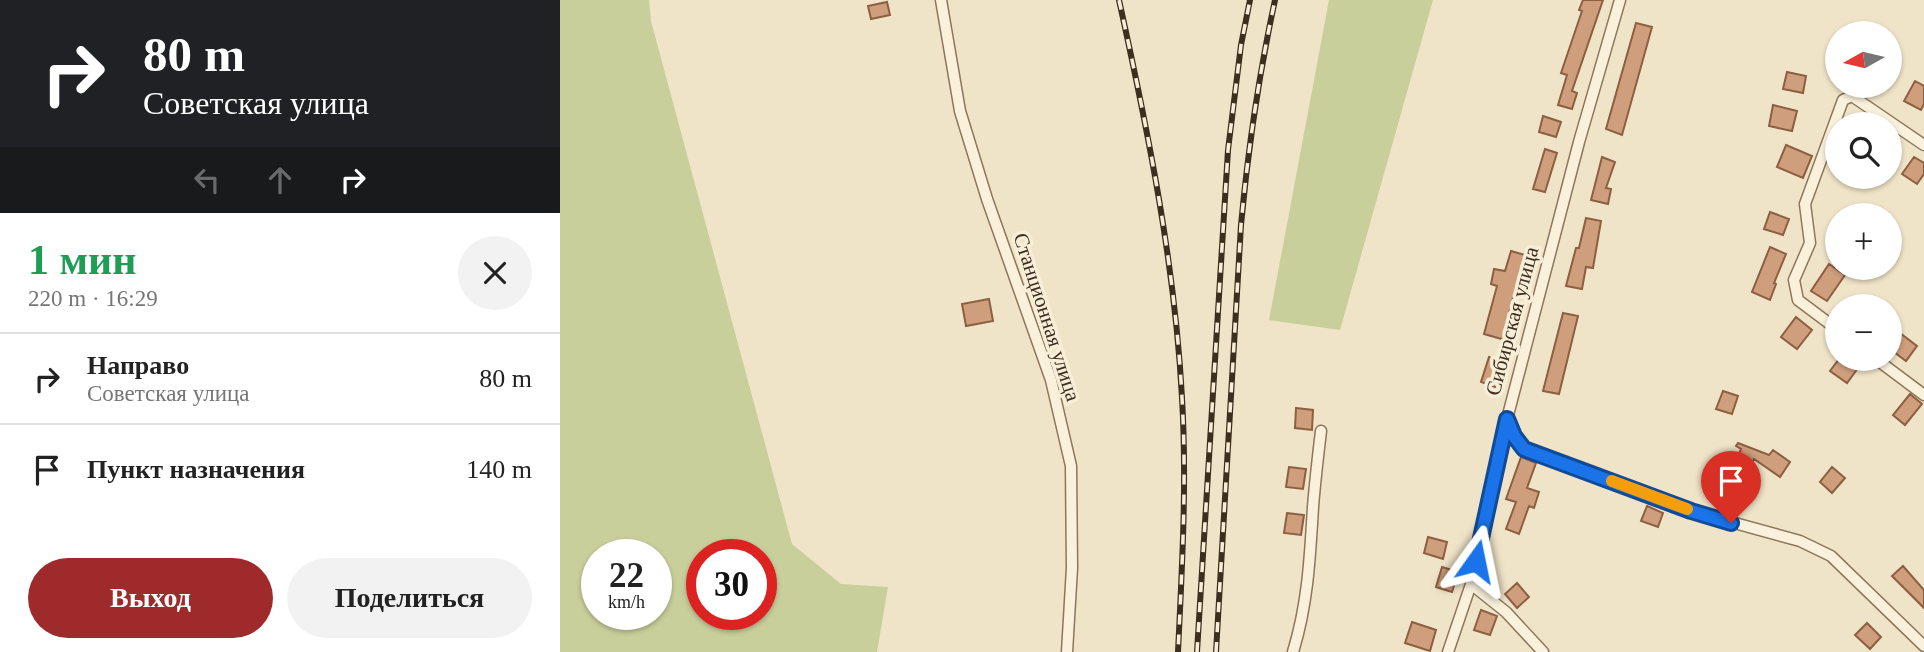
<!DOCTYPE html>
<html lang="ru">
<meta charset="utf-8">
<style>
:root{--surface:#fff;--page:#f2f2f2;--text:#222;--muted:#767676;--line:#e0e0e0;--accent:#9e2a2b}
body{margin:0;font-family:Georgia,serif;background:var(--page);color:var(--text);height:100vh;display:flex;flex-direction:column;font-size:26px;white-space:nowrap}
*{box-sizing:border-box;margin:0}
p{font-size:23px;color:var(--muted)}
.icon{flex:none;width:38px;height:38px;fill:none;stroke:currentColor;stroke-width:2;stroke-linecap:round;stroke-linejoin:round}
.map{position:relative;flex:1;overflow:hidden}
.drawer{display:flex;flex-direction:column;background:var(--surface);width:560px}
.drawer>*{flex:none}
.hud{background:#202124;color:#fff;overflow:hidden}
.needle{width:46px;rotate:262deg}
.fabs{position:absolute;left:1265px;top:21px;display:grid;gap:14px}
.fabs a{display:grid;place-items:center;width:77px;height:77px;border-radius:50%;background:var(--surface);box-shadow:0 2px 5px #0004;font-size:35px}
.speed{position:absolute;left:21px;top:539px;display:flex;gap:14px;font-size:35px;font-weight:700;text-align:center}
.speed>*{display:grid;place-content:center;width:91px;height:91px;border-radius:50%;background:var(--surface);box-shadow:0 2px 5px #0004;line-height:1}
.speed small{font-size:18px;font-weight:400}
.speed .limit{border:10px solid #d22;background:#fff;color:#111}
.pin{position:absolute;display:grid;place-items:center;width:60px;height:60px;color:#fff;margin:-72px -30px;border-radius:50% 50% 50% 0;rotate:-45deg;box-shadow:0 0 7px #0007}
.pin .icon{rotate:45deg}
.me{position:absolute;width:77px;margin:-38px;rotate:12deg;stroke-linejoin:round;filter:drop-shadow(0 0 5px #0008)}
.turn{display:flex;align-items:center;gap:24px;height:147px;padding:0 28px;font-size:32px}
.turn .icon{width:91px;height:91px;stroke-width:2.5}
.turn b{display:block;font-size:49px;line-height:60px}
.lanes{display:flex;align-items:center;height:66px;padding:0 28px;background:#0003;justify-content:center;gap:35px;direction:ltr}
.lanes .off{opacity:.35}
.round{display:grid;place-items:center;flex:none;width:74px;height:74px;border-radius:37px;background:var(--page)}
.headline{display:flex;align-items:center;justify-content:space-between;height:119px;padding:0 28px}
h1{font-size:42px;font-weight:700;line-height:52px;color:#1e9e55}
.button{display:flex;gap:14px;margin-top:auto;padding:14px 28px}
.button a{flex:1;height:80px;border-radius:42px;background:var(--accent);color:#fff;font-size:28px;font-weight:700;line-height:80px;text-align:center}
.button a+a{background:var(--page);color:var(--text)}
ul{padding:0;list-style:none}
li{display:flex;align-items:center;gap:21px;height:91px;padding:0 28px;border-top:2px solid var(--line)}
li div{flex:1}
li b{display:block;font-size:26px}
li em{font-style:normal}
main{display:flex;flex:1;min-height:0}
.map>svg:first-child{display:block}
.green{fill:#c9cf9b;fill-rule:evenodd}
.building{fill:#cf9f7d;stroke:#8d5f41;stroke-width:2}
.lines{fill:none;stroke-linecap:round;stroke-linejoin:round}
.street-casing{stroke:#8d765c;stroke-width:13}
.street{stroke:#faf1dc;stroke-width:10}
.rail-casing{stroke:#3d2e20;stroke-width:6}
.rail{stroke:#f7eed8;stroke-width:3.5;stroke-dasharray:10;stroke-linecap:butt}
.route-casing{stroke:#114b97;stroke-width:18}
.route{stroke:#1a73e8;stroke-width:12}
.slow{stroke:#f59e0b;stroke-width:12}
.labels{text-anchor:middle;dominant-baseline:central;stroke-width:7;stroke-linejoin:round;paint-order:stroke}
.street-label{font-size:21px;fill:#3d2e20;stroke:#f7eed8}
</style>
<main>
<section class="drawer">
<div class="hud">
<div class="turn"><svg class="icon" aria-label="right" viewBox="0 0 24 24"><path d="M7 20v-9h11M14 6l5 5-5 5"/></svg><div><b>80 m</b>Советская улица</div></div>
<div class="lanes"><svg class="icon off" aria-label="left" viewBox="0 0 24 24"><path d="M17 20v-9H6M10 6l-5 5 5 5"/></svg><svg class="icon off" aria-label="ahead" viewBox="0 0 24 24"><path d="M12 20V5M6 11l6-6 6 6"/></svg><svg class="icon" aria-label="right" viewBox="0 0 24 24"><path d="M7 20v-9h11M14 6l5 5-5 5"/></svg></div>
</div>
<div class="headline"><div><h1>1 мин</h1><p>220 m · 16:29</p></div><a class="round"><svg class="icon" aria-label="close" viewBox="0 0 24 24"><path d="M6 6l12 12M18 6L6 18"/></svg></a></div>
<ul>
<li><svg class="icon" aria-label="right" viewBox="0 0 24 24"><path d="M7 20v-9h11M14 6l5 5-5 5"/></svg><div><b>Направо</b><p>Советская улица</p></div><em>80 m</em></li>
<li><svg class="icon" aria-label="arrive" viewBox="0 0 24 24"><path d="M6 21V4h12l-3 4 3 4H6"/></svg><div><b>Пункт назначения</b></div><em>140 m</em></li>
</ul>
<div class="button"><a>Выход</a><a>Поделиться</a></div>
</section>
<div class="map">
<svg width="1364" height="652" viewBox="0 0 1364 652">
<rect width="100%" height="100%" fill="#f0e4c8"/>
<!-- green -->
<path class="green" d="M 0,0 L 89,0 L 91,21 L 232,544 L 281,584 L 328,587 L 317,652 L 0,652 ZM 37,555 L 96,555 L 96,614 L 37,614 ZM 142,555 L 201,555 L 201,614 L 142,614 Z
M 769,0 L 873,0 L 780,330 L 709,320 Z"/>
<!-- building -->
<path class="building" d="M 1023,0 L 1043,0 L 1012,91 L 1017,93 L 1012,109 L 998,105 L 1007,75 L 1001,73 L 1022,11 L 1019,10 Z
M 327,2 L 330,15 L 311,19 L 308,6 Z
M 1076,23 L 1092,27 L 1062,135 L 1046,129 Z
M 1227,72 L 1246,76 L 1243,93 L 1223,89 Z
M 1355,81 L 1364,86 L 1364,104 L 1361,110 L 1344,101 Z
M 1213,105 L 1237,111 L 1232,131 L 1209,126 Z
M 983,116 L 1001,122 L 996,137 L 979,132 Z
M 1226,145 L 1252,156 L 1243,178 L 1217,167 Z
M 985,149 L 997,153 L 985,192 L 973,189 Z
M 1042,157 L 1055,162 L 1046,188 L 1051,189 L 1048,204 L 1031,200 Z
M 1354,157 L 1364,163 L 1364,174 L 1357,184 L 1342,174 Z
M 1210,212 L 1229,219 L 1223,235 L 1204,229 Z
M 1026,218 L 1041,221 L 1033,268 L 1026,267 L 1022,289 L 1006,286 L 1016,248 L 1019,248 Z
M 1210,247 L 1226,254 L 1214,283 L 1216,284 L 1210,300 L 1192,292 Z
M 951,251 L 965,255 L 945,327 L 949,328 L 945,340 L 924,334 L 937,286 L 931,284 L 934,269 L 945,271 Z
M 1269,264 L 1285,275 L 1267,301 L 1251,291 Z
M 429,299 L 433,321 L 406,326 L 402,304 Z
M 1003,313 L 1018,316 L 999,394 L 983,391 Z
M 1236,317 L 1252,330 L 1237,349 L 1221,337 Z
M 1340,333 L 1357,346 L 1346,361 L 1330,349 Z
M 929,357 L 943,362 L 935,387 L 921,382 Z
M 1279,359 L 1295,359 L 1301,364 L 1287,383 L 1270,371 Z
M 1163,391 L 1178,396 L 1172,414 L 1156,409 Z
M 1350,394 L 1362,404 L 1345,425 L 1333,415 Z
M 736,408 L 753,410 L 752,430 L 735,428 Z
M 1178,443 L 1209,455 L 1213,450 L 1230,462 L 1220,477 L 1194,459 L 1192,464 L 1177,458 L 1181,449 L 1176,446 Z
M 961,457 L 976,463 L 967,488 L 979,492 L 974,508 L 969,506 L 959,534 L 946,529 L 956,502 L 946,499 Z
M 729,467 L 746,469 L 743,489 L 726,487 Z
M 1272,467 L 1285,478 L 1272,493 L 1260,482 Z
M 1164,486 L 1183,493 L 1177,510 L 1158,503 Z
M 1087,506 L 1103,513 L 1098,527 L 1081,521 Z
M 727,513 L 744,515 L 741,535 L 724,533 Z
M 868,537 L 887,542 L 883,559 L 864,553 Z
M 1343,566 L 1364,590 L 1364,608 L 1332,576 Z
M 882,567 L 898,572 L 892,592 L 876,587 Z
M 957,583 L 969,597 L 957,608 L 945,594 Z
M 921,610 L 937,616 L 930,635 L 914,630 Z
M 852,622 L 876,630 L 870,651 L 845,643 Z
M 1307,623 L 1321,637 L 1310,649 L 1295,635 Z"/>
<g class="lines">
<defs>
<path id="street" d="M 381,0 L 400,111 L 427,199 L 491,380 L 511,466 L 512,568 L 507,652
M 1278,330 L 1238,300 L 1234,280 L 1250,243 L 1245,204 L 1283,100 L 1292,96 L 1364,145
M 1316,359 L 1364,395
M 947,419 L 954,436 L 964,449 L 1131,511 L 1240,541 L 1271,556 L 1364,646
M 911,584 L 946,612 L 983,652
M 733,652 C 748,603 750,557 753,507 C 755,482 758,456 761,431
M 888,652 L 911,584 L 947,419 L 1019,142 L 1060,0"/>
</defs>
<!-- street casing -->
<use href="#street" class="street-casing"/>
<!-- street -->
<use href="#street" class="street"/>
<defs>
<path id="rail" d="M 559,0 C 588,131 615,264 622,398 C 627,482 622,568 618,652
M 637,652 L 668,150 L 681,45 L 690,0
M 656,652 L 681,225 C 688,149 699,74 715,0"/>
</defs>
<!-- rail casing -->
<use href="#rail" class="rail-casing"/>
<!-- rail -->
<use href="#rail" class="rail"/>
</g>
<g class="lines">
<defs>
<path id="route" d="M 916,561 L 947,419 L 954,436 L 964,449 L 1131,511 L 1171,523"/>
</defs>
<!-- route casing -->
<use href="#route" class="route-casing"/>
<!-- route -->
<use href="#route" class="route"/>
<!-- slow -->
<path class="slow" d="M 1052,481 L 1127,509"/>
</g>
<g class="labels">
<!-- street labels -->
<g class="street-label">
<text transform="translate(487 317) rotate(72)">Станционная улица</text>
<text transform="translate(952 321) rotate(-75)">Сибирская улица</text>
</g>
</g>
</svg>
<div class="fabs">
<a><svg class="needle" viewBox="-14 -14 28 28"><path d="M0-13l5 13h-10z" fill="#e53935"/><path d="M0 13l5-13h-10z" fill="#767676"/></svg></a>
<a><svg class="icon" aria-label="search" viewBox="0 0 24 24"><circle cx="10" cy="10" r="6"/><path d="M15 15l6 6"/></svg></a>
<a>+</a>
<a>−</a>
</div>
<div class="speed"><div>22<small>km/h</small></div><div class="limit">30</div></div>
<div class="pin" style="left:1171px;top:523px;background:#d93025"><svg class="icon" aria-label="arrive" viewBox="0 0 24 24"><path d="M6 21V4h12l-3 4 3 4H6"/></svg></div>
<svg class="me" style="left:916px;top:561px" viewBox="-20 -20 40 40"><path d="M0-17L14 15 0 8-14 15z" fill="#1a73e8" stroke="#fff" stroke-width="4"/></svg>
</div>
</main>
